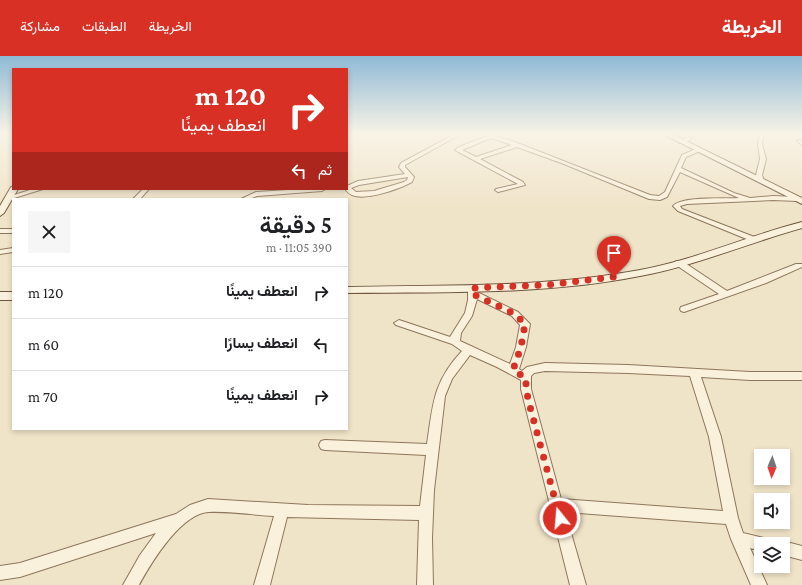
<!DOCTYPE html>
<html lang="ar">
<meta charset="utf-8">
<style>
:root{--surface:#fff;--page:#f6f6f6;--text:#202124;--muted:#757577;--line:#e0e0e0;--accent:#d93025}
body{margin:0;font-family:"Crimson Pro",Vazirmatn,serif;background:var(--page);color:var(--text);direction:rtl;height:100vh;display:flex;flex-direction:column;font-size:15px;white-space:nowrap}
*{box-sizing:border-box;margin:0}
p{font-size:13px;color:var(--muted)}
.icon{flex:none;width:22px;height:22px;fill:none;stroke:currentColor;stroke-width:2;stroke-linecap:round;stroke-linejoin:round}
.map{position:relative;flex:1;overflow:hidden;direction:ltr}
.details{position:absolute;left:12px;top:142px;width:336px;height:232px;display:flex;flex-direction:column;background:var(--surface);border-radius:0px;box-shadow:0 2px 6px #0003;direction:rtl}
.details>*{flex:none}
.banner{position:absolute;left:12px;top:12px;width:336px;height:122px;border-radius:0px;box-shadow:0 2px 6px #0003;direction:rtl;background:#d93025;color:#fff;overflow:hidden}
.needle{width:26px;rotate:182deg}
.tools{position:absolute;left:754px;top:393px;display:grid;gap:8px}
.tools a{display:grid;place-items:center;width:36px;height:36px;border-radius:0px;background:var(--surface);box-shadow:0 2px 6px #0003;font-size:20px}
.pin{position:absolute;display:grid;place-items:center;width:34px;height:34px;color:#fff;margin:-41px -17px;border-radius:50% 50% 50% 0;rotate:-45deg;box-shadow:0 0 4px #0007}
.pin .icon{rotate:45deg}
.me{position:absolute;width:44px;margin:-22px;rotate:343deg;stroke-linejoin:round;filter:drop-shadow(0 0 3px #0008)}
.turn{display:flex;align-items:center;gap:14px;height:84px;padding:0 16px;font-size:18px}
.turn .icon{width:52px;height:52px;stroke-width:2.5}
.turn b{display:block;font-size:28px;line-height:34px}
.then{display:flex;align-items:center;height:38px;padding:0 16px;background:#0003;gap:8px;font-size:15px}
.round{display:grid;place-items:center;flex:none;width:42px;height:42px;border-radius:0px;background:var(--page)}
.head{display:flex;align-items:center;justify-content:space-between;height:68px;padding:0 16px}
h1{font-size:24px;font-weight:600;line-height:30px}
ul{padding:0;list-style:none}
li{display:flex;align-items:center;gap:12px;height:52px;padding:0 16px;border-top:1px solid var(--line)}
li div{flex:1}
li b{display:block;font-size:15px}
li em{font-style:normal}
header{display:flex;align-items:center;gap:24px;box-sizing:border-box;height:56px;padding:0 20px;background:var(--accent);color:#fff}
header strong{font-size:19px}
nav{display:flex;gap:22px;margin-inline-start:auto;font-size:14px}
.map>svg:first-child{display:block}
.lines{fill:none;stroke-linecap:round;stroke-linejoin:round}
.street-casing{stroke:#8d765c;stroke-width:2}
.secondary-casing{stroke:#6f573f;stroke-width:2}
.street{fill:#faf1dc;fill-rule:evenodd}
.secondary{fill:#faf1dc;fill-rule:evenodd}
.route{stroke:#d93025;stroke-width:7;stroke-dasharray:0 12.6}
</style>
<header>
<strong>الخريطة</strong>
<nav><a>الخريطة</a><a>الطبقات</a><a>مشاركة</a></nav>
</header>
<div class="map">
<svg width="802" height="529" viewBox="0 0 802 529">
<rect width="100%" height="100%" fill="#f0e4c8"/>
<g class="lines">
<defs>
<path id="street" d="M 455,78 L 461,78 L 405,109 L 405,111 L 414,121 L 412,126 C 399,133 366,145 352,139 C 349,138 347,135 345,133 L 347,133 L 347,130 L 358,125 L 405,118 L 399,111 L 401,107 ZM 408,121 L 407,124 L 404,126 L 374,135 L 356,136 L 351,132 L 359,129 Z
M 484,78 L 491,78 L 520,88 L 650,139 L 659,140 L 665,136 L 682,99 L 698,92 L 700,93 L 700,95 L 686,101 L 681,112 L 734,137 L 750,142 L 773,140 L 797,141 L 800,143 L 797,145 L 773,144 L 687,148 L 680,150 L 682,153 L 757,182 L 758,184 L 754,186 L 678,155 L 673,150 C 681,140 725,143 739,142 L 680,116 L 667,141 L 660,144 L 649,143 L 564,108 L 517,91 L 480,103 L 523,126 L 525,129 L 498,136 L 495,134 L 496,133 L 518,128 L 455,94 L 459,91 L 487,80 ZM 491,82 L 512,89 L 476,101 L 462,94 Z
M 689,78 L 694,78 L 689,85 L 679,87 L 679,85 L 685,83 Z
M 760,78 L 764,78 L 762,88 L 766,103 L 762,119 L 764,125 L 761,127 L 758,125 L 756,119 L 760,103 L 758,88 Z
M 799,84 L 802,85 L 802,89 L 797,85 Z
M 33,133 L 43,133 L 11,143 L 8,141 Z
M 143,133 L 149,133 L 140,143 L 133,143 Z
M 290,133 L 325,133 L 322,135 L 257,140 L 249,143 L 241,143 L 256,136 L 288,134 Z
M 0,173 L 13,173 L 13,177 L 0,177 Z
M 13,192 L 13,196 L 0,198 L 0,194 Z
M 676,205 L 682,205 L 727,235 L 796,208 L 802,208 L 802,211 L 766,227 L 684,256 L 681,255 L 680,253 L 681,251 L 719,238 L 676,209 L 675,207 Z
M 472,229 L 476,232 L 477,236 L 518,256 L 530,268 L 526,291 L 519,313 L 522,315 L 527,311 L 545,307 L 628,309 L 750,316 L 802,316 L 802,324 L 750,324 L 701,321 L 721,381 L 738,462 L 743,477 L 768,483 L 770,488 L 761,488 L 761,495 L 750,492 L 767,529 L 751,529 L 731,483 L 726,468 L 565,456 L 586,529 L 570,529 L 521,333 L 521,324 L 497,311 L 470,299 L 452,323 L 445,340 L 434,434 L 432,482 L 433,529 L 417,529 L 419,464 L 287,461 L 270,529 L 254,529 L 274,460 C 253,459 230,455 209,456 C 181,457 151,507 139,529 L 123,529 L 140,499 L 156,477 L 20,521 L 0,524 L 0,510 L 20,507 L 176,458 L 190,449 L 208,443 L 308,449 L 420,450 L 426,399 L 325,394 L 321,393 L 319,389 L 321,385 L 325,384 L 427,388 C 433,348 433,326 462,295 L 452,288 L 396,269 L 394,267 L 399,264 L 450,281 L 465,257 L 468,244 L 468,232 ZM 477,243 L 512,260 L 520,269 L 516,291 L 510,308 L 460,285 L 461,277 L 472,260 ZM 545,315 L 628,317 L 690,320 L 709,381 L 723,455 L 561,443 L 531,333 L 531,320 L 534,317 Z
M 783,485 L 802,490 L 802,504 L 783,499 L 783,488 L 778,488 Z"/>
<path id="secondary" d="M 663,78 L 672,78 L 802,142 L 802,148 Z
M 11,131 L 13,131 L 13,133 L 18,133 L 4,157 L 0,160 L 0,150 Z
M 802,166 L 802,172 C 748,187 695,210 640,220 C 544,239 444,236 347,237 L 347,231 C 444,229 543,232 640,214 C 695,204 747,180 802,166 Z
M 0,236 L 13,236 L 13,244 L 0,244 Z"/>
</defs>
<!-- street casing -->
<use href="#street" class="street-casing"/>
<!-- secondary casing -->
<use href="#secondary" class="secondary-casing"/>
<!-- street -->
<use href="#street" class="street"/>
<!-- secondary -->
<use href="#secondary" class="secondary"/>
</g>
<!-- sky -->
<linearGradient id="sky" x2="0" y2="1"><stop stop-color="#8fbad6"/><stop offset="0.51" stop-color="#f8f3e6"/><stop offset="1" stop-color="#f8f3e6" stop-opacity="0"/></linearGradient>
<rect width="802" height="152" fill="url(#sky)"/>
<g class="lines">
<!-- route -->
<path class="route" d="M 560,462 L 529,347 L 526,333 L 526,322 L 513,314 L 521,291 L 525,268 L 515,258 L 473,238 L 472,232 L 547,229 L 614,221"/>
</g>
</svg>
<div class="tools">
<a><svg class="needle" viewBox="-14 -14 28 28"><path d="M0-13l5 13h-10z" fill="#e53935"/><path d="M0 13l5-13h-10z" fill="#757577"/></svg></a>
<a><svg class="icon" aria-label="sound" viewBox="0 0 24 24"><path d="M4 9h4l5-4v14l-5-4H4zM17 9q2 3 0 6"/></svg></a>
<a><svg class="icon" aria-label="layers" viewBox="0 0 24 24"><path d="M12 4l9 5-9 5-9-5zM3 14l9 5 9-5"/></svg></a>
</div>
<div class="pin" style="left:614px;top:221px;background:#d93025"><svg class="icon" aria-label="arrive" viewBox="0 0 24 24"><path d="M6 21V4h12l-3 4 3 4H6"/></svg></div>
<svg class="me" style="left:560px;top:462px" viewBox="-20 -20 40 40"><circle r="17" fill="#d93025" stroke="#fff" stroke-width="3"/><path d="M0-11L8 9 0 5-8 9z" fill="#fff"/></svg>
<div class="banner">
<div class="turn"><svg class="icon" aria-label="right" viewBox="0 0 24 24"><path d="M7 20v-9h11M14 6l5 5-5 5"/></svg><div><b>120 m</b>انعطف يمينًا</div></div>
<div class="then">ثم<svg class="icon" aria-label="left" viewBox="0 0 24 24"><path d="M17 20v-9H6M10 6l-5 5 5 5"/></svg></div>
</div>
<section class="details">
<div class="head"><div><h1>5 دقيقة</h1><p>390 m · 11:05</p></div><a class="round"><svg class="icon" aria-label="close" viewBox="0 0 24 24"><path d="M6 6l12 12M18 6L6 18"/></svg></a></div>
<ul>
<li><svg class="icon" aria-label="right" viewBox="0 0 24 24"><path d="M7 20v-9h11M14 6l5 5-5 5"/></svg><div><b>انعطف يمينًا</b></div><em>120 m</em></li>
<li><svg class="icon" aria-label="left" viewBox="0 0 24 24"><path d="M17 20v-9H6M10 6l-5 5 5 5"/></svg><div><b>انعطف يسارًا</b></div><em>60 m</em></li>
<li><svg class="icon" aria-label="right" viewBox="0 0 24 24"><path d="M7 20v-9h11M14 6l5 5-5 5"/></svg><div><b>انعطف يمينًا</b></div><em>70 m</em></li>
</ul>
</section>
</div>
